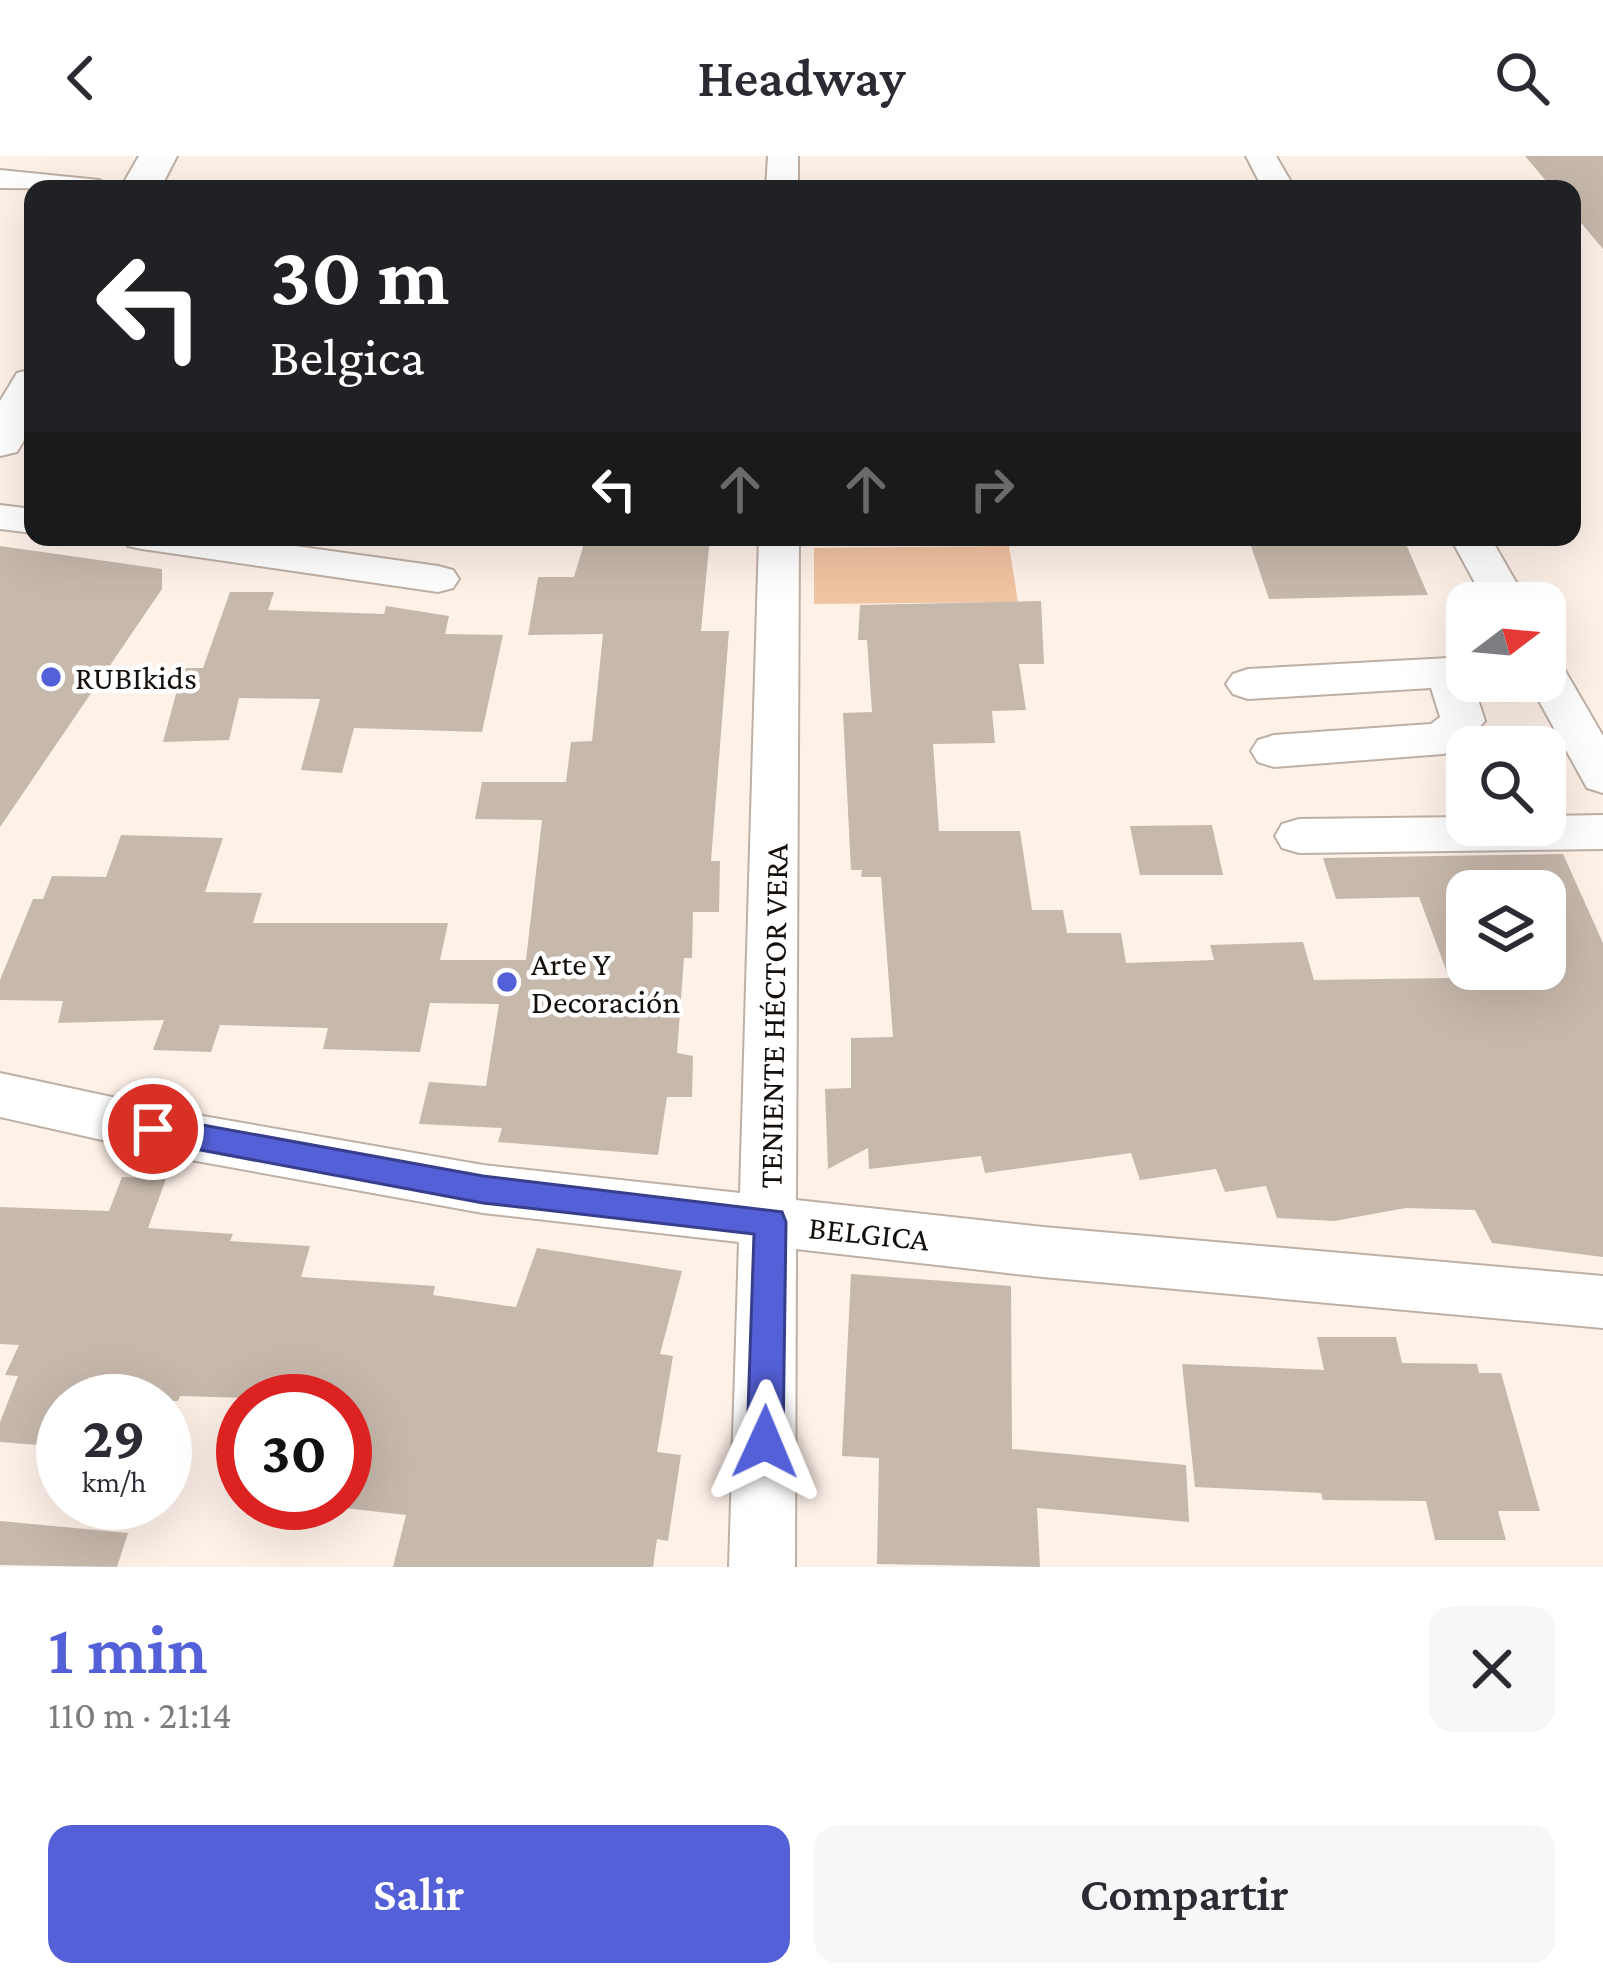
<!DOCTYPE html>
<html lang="es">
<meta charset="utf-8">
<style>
:root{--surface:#fff;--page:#f7f7f7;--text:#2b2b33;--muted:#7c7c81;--accent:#5460d7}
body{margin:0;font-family:"Crimson Pro",serif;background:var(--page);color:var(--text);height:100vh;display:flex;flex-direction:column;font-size:45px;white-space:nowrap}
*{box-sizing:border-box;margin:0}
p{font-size:39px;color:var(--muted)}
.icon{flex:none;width:66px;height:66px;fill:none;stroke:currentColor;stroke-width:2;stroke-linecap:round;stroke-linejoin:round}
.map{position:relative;height:1411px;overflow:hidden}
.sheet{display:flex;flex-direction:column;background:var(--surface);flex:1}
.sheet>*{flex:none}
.top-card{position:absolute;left:24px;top:24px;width:1557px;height:366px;border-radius:24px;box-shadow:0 12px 48px #0002;background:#202124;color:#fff;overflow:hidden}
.needle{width:78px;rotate:74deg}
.controls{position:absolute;left:1446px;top:426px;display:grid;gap:24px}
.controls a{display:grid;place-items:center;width:120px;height:120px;border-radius:24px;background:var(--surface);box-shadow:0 12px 48px #0002;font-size:60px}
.speed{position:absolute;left:36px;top:1218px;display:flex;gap:24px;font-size:60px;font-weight:700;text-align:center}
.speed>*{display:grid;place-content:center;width:156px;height:156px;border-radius:50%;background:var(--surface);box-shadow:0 12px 48px #0002;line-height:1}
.speed small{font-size:30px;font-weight:400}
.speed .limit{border:18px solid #d22;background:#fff;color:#111}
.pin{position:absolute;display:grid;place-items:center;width:102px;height:102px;color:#fff;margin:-51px;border:6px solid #fff;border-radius:50%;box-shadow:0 3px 12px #0007}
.me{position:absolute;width:132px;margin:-66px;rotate:1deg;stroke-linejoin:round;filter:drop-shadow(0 0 9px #0008)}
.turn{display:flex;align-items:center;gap:42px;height:252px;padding:0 48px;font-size:54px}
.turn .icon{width:156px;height:156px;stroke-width:2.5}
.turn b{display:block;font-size:84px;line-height:102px}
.lanes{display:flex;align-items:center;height:114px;padding:0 48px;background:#0003;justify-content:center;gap:60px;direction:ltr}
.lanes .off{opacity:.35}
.round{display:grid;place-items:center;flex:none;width:126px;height:126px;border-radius:24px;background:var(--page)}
.summary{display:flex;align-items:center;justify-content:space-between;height:204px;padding:0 48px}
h1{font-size:72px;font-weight:600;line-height:90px;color:var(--accent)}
.cta{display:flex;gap:24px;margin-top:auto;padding:24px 48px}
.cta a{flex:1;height:138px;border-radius:24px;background:var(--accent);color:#fff;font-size:48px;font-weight:600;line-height:138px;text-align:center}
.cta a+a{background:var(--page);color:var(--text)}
header{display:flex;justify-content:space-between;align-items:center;height:156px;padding:0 48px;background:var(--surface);font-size:54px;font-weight:600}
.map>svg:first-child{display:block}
.green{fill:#f1c4a2}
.building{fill:#c7b8ac;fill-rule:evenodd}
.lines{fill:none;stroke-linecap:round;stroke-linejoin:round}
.minor-casing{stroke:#bfb0a5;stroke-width:4}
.major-casing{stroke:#bfb0a5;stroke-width:4}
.minor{fill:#fff;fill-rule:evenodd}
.major{fill:#fff;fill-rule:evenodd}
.route{fill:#5460d7;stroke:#373e8c;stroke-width:3}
.poi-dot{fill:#5460d7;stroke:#fff;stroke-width:4.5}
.labels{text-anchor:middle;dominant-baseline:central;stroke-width:9;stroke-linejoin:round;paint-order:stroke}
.poi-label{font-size:33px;fill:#15100c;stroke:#fff;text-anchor:start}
.street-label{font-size:33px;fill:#15100c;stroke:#fff}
</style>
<header><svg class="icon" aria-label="back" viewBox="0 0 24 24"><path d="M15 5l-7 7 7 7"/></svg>Headway<svg class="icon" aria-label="search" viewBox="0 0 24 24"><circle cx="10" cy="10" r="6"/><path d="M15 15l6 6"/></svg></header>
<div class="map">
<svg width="1603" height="1411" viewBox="0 0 1603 1411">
<rect width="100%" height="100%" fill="#fef1e8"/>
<!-- green -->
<path class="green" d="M 1009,390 L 1018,446 L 814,448 L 814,392 Z"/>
<!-- building -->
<path class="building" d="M 1525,0 L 1603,0 L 1603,93 L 1572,56 L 1572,33 L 1553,33 Z
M 586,381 L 710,381 L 701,475 L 729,475 L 711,705 L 720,705 L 719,756 L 693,756 L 692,802 L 684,802 L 677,897 L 693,900 L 692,941 L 667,941 L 658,999 L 498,986 L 502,972 L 419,968 L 429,926 L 486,930 L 499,848 L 430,847 L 420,896 L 323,893 L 328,872 L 220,869 L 211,896 L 153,894 L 164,864 L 58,867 L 63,845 L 0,844 L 0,824 L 33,743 L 43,743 L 52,720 L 106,721 L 121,679 L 223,682 L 205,736 L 262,737 L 253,767 L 448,767 L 440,804 L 526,804 L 542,664 L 475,663 L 482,626 L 566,626 L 571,586 L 592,585 L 603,478 L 528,479 L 538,421 L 574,421 Z
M 1248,381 L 1403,381 L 1428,439 L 1269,443 Z
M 0,390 L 162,413 L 162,433 L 0,671 Z
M 230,436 L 274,436 L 268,454 L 384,458 L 386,450 L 449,460 L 445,478 L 503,479 L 482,576 L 354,572 L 342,617 L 301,614 L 320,543 L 239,542 L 229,584 L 163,586 L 183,512 L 203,512 Z
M 1041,445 L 1044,508 L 1019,508 L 1026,554 L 992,555 L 995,587 L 933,588 L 939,675 L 1020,675 L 1032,754 L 1063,754 L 1067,777 L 1121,777 L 1126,807 L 1214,804 L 1210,789 L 1303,786 L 1314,824 L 1449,822 L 1419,741 L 1336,743 L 1323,702 L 1563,698 L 1603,787 L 1603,1101 L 1492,1087 L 1475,1054 L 1406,1052 L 1334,1065 L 1277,1062 L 1266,1030 L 1225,1036 L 1216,1013 L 1140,1024 L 1131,997 L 985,1017 L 981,1000 L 869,1013 L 868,992 L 828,1013 L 825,933 L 851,932 L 851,882 L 893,881 L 881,721 L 861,721 L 862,714 L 851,714 L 843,557 L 872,556 L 867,484 L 858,484 L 860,449 ZM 1467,735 L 1545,735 L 1545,813 L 1467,813 Z
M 1212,669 L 1223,719 L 1140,719 L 1130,670 Z
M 122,1021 L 166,1023 L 148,1072 L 233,1078 L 230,1085 L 310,1090 L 301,1121 L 435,1130 L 433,1139 L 516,1151 L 537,1092 L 682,1115 L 660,1198 L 673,1200 L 657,1296 L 681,1299 L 668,1385 L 657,1383 L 653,1411 L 393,1411 L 406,1359 L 336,1351 L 345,1347 L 345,1245 L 180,1240 L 178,1245 L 63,1245 L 51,1290 L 0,1286 L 0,1266 L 18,1220 L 5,1219 L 19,1189 L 0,1188 L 0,1051 L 109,1055 Z
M 851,1118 L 1011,1130 L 1012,1293 L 1186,1309 L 1189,1366 L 1037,1352 L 1040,1411 L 877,1408 L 879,1302 L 842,1300 Z
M 1317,1181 L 1396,1181 L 1402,1207 L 1477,1208 L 1479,1217 L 1501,1217 L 1540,1355 L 1498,1355 L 1506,1384 L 1435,1384 L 1426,1345 L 1323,1344 L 1321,1337 L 1195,1331 L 1182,1208 L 1324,1214 Z
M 0,1365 L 128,1377 L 117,1411 L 0,1409 Z"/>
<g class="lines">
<defs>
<path id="minor" d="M 768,0 L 798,0 L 798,33 L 766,33 Z
M 1246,0 L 1276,0 L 1295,33 L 1263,33 Z
M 0,14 L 99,24 L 115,33 L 0,32 Z
M 0,349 L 33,353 L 33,377 L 0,373 Z
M 122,381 L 230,381 L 438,410 L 453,414 L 459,423 L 453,432 L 438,436 L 142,393 L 128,390 Z
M 759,381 L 799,381 L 796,1044 L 1043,1071 L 1603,1120 L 1603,1172 L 1043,1121 L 796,1093 L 795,1411 L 729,1411 L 739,1086 L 483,1057 L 191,1004 L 0,961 L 0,917 L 191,958 L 483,1009 L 740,1037 Z
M 1450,381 L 1490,381 L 1528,447 L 1486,447 Z
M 1467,501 L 1467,525 L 1482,525 L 1473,528 L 1485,565 L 1459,594 L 1443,598 L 1274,611 L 1258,606 L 1251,595 L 1258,584 L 1274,579 L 1431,568 L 1440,561 L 1431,532 L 1248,543 L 1233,538 L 1226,528 L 1233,518 L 1248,513 Z
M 1545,502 L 1560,506 L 1603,580 L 1603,637 L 1587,632 L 1528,525 L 1545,525 Z
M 1603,659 L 1603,693 L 1299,697 L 1282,692 L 1275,680 L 1282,668 L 1299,663 L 1467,661 L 1467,669 L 1545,669 L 1545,660 Z"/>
<path id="major" d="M 139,0 L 177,0 L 160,33 L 120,33 Z
M 33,213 L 33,269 L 17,296 L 0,300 L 0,245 L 17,217 Z"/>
</defs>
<!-- minor casing -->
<use href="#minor" class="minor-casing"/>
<!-- major casing -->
<use href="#major" class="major-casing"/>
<!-- minor -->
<use href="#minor" class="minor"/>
<!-- major -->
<use href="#major" class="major"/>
</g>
<!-- route -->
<path class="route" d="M 153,960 L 483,1020 L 782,1056 L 786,1066 L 783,1286 L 778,1298 L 765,1303 L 752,1298 L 747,1286 L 754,1078 L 483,1047 L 153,985 L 142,982 L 137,973 L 142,963 Z"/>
<!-- markers -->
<g class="poi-dot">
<circle cx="51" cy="521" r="12"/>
<circle cx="507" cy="826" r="12"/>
</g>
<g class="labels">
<!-- poi labels -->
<g class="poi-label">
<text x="75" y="521">RUBIkids</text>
<text x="531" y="807">Arte Y<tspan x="531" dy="38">Decoración</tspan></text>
</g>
<!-- street labels -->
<g class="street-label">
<text transform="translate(773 860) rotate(-89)">TENIENTE HÉCTOR VERA</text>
<text transform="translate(869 1077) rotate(6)">BELGICA</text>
</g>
</g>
</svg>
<div class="controls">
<a><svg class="needle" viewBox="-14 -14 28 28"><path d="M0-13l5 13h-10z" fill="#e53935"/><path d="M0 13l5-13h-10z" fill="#7c7c81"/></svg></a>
<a><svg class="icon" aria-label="search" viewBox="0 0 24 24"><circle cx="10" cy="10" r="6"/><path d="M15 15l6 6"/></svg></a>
<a><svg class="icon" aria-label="layers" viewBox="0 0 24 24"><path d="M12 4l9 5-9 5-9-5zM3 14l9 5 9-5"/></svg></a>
</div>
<div class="speed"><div>29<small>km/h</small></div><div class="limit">30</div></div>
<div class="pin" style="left:153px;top:973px;background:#d93025"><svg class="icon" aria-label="arrive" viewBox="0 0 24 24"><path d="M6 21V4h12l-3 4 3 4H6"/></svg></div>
<svg class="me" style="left:765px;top:1286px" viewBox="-20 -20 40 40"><path d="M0-17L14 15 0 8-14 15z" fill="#5460d7" stroke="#fff" stroke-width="4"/></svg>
<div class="top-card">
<div class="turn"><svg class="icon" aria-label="left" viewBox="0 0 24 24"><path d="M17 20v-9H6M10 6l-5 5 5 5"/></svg><div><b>30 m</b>Belgica</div></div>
<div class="lanes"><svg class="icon" aria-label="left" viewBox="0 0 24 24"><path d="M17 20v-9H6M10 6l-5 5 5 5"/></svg><svg class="icon off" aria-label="ahead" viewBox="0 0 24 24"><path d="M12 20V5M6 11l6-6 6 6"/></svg><svg class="icon off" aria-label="ahead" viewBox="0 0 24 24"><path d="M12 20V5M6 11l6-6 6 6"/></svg><svg class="icon off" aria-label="right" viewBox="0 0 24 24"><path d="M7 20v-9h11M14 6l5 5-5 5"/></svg></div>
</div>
</div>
<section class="sheet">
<div class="summary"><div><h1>1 min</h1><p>110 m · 21:14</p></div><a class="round"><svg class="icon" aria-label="close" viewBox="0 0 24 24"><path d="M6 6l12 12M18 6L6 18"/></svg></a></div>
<div class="cta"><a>Salir</a><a>Compartir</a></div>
</section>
